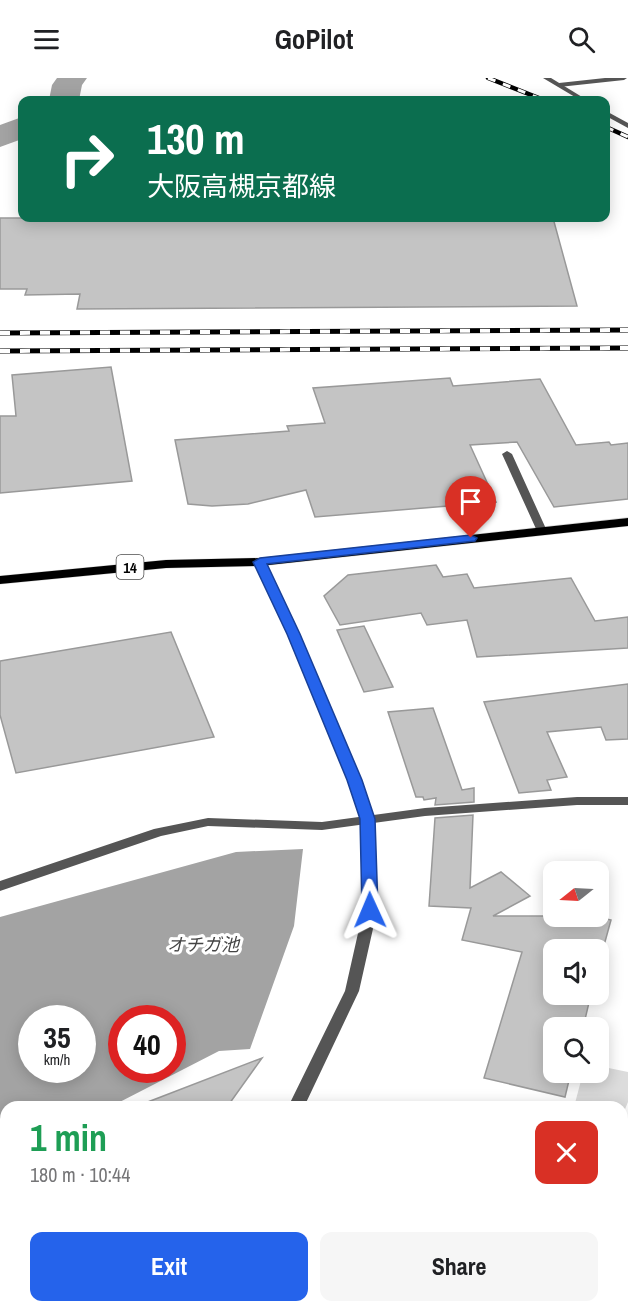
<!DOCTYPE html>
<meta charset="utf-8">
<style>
:root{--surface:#fff;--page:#f6f6f6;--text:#202124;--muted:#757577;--accent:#2563eb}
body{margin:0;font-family:"Archivo Narrow","Noto Sans JP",sans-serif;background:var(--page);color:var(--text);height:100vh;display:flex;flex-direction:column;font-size:22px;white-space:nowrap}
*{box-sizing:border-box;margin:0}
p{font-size:20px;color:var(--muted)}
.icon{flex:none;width:33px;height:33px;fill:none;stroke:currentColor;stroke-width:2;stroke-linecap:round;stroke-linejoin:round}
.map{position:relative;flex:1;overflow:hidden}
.sheet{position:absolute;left:0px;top:1023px;width:628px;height:212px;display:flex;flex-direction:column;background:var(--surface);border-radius:18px 18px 0 0;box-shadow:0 3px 15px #0003}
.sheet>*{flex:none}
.banner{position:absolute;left:18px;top:18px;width:592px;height:126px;border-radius:12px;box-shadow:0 3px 15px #0003;background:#0b6e4f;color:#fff;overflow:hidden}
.needle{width:39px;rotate:252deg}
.fabs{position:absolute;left:543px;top:783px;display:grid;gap:12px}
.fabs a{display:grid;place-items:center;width:66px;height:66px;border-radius:12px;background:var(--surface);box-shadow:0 3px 15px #0003;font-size:30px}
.speed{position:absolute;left:18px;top:927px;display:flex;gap:12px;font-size:30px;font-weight:700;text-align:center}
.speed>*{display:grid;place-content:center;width:78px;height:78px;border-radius:50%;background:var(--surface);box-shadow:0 3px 15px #0003;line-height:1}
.speed small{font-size:15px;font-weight:400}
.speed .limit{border:9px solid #d22;background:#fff;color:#111}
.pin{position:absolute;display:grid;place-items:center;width:51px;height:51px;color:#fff;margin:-62px -26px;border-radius:50% 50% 50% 0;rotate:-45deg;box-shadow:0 0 6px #0007}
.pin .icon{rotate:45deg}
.me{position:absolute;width:66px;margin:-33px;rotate:359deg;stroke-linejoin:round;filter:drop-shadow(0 0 4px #0008)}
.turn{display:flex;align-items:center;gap:21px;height:126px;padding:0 30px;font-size:27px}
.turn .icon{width:78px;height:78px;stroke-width:2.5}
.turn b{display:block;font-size:42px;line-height:51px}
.round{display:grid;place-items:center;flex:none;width:63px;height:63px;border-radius:12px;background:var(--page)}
.overview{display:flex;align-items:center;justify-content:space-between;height:102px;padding:0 30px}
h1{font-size:36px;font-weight:800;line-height:45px;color:#1e9e55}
.cta{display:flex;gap:12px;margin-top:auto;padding:12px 30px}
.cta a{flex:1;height:69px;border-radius:12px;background:var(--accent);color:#fff;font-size:24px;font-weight:800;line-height:69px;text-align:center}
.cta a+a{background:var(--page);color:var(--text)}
header{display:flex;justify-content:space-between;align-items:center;height:78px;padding:0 30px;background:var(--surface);font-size:27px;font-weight:800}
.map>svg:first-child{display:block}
.green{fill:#dcdcdc}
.water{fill:#a3a3a3;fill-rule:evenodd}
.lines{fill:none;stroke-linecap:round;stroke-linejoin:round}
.river{fill:#a3a3a3;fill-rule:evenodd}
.building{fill:#c4c4c4;stroke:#999;stroke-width:1.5}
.primary-casing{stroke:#dbdbdb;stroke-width:1}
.service{fill:#555;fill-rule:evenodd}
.minor{fill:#555;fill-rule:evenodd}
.tertiary{fill:#555;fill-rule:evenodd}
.primary{fill:#000;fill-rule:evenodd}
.rail-far1-casing{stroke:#000;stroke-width:4.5}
.rail-casing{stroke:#000;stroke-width:5}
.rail-far1{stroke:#fff;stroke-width:3;stroke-dasharray:8;stroke-linecap:butt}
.rail{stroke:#fff;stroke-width:4;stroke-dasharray:10;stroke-linecap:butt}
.route{fill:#2563eb;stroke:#184099;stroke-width:1.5}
.labels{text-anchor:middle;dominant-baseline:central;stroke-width:6;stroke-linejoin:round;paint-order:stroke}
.shield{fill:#fff;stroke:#4c4c4c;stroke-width:1.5}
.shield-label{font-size:15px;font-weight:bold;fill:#000}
.water-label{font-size:18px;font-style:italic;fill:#444;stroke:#fff}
</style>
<header><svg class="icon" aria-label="menu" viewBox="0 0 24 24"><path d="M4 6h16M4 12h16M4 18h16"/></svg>GoPilot<svg class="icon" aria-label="search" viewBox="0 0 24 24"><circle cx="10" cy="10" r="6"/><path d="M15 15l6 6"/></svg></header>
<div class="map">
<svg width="628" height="1234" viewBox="0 0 628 1234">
<rect width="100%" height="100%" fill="#fff"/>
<!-- green -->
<path class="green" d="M 599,988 L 628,994 L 628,1024 L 623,1036 L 622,1029 L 574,1029 L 583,995 L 598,994 Z"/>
<!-- water -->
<path class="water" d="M 303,771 L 294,848 L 250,971 L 219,973 L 110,1029 L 6,1029 L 6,1082 L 0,1085 L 0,839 L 236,774 ZM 32,940 L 82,940 L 82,992 L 32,992 ZM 122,940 L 172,940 L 172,992 L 122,992 Z"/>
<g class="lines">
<!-- river -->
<path class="river" d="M 57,0 L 87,0 L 82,7 L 79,22 L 49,22 L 52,7 Z
M 22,39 L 22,61 L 0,69 L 0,47 Z"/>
</g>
<!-- building -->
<path class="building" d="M 0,140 L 553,140 L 577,228 L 77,231 L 80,216 L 25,217 L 27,211 L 0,211 Z
M 111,289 L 132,403 L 0,415 L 0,338 L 16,338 L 12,297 Z
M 450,300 L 453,308 L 540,301 L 576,367 L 609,364 L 611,367 L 628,365 L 628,421 L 554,429 L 517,364 L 470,367 L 496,424 L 315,439 L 306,412 L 248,426 L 212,428 L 188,426 L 175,362 L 289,353 L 287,348 L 325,345 L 313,310 Z
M 436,487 L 443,499 L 467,496 L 474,510 L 571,500 L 595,543 L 628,539 L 628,570 L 477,579 L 467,542 L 427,547 L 421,535 L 340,547 L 324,518 L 348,497 Z
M 364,548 L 393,609 L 364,614 L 337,552 Z
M 171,554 L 214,659 L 16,695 L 0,637 L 0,583 Z
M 628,606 L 628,661 L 606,662 L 601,649 L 547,654 L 567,699 L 547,702 L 551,712 L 519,715 L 484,624 Z
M 433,630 L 462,712 L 474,710 L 474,724 L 435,727 L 436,720 L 424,722 L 423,719 L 416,719 L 388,634 Z
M 473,737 L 470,810 L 501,794 L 530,818 L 493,838 L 595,838 L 611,842 L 598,889 L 598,872 L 554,872 L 554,916 L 591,916 L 583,950 L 554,950 L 554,994 L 571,994 L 565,1019 L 484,1000 L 522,874 L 462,862 L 471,830 L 429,828 L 435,740 Z
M 262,980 L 227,1029 L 141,1029 L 140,1027 Z"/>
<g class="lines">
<defs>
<path id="primary" d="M 628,440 L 628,448 L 260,488 L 166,490 L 0,506 L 0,498 L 166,482 L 260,480 Z"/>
</defs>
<!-- primary casing -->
<use href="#primary" class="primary-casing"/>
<!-- service -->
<path class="service" d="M 605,0 L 627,0 L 624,2 L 559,9 L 556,7 L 559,5 Z
M 507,373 L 512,376 L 547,453 L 546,455 L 538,455 L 537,453 L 502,376 Z"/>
<!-- minor -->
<path class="minor" d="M 577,719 L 628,719 L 628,727 L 577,727 L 425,738 L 322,752 L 208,748 L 161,758 L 0,813 L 0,803 L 154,751 L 208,740 L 322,744 L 425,730 Z
M 628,1146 L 628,1165 L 622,1167 L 622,1148 Z
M 552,1228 L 571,1228 L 569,1234 L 549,1234 Z"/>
<!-- tertiary -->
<path class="tertiary" d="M 543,0 L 551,0 L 587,22 L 580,22 Z
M 606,33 L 628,45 L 628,50 L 606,38 Z
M 260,481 L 265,484 L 299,556 L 360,702 L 375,741 L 377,833 L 359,913 L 304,1029 L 288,1029 L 345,913 L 363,833 L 361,741 L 348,702 L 287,556 L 255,484 Z
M 622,1078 L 628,1078 L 628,1090 L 622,1090 Z
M 114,1228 L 134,1228 L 131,1234 L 111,1234 Z"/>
<!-- primary -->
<use href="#primary" class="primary"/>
<defs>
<path id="rail-far1" d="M 488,0 L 544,22
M 606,49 L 628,59"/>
<path id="rail" d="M 0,255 L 628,252
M 0,273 L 628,270"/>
</defs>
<!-- rail-far1 casing -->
<use href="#rail-far1" class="rail-far1-casing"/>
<!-- rail casing -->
<use href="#rail" class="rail-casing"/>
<!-- rail-far1 -->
<use href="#rail-far1" class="rail-far1"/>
<!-- rail -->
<use href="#rail" class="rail"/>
</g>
<!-- route -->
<path class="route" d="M 471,457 L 477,460 L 475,463 L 267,486 L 300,556 L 362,702 L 375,741 L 378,832 L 375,836 L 364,836 L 362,832 L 360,741 L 347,702 L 287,556 L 253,484 L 260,480 Z"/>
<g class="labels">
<!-- shield labels -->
<rect class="shield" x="116.5" y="477" width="27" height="24" rx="4.5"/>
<g class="shield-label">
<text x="130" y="489">14</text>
</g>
<!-- water labels -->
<g class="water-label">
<text x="203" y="866">オチガ池</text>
</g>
</g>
</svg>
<div class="fabs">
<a><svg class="needle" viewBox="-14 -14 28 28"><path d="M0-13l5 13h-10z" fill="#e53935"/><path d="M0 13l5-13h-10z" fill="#757577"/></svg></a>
<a><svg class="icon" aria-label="sound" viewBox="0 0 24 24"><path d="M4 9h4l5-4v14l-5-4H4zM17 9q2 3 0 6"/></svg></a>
<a><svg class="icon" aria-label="search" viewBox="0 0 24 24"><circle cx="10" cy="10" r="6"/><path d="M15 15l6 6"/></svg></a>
</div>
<div class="speed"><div>35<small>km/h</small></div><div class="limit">40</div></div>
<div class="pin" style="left:471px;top:460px;background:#d93025"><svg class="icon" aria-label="arrive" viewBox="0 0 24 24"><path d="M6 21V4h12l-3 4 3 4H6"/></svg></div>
<svg class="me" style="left:370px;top:832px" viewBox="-20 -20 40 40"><path d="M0-17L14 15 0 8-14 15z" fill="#2563eb" stroke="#fff" stroke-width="4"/></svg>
<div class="banner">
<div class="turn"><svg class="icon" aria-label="right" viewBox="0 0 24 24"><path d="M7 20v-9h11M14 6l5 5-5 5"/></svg><div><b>130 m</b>大阪高槻京都線</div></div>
</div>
<section class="sheet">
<div class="overview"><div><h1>1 min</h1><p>180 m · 10:44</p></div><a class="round" style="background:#d93025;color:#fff"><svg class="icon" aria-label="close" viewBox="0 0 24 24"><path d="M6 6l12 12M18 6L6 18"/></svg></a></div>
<div class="cta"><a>Exit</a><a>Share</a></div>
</section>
</div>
